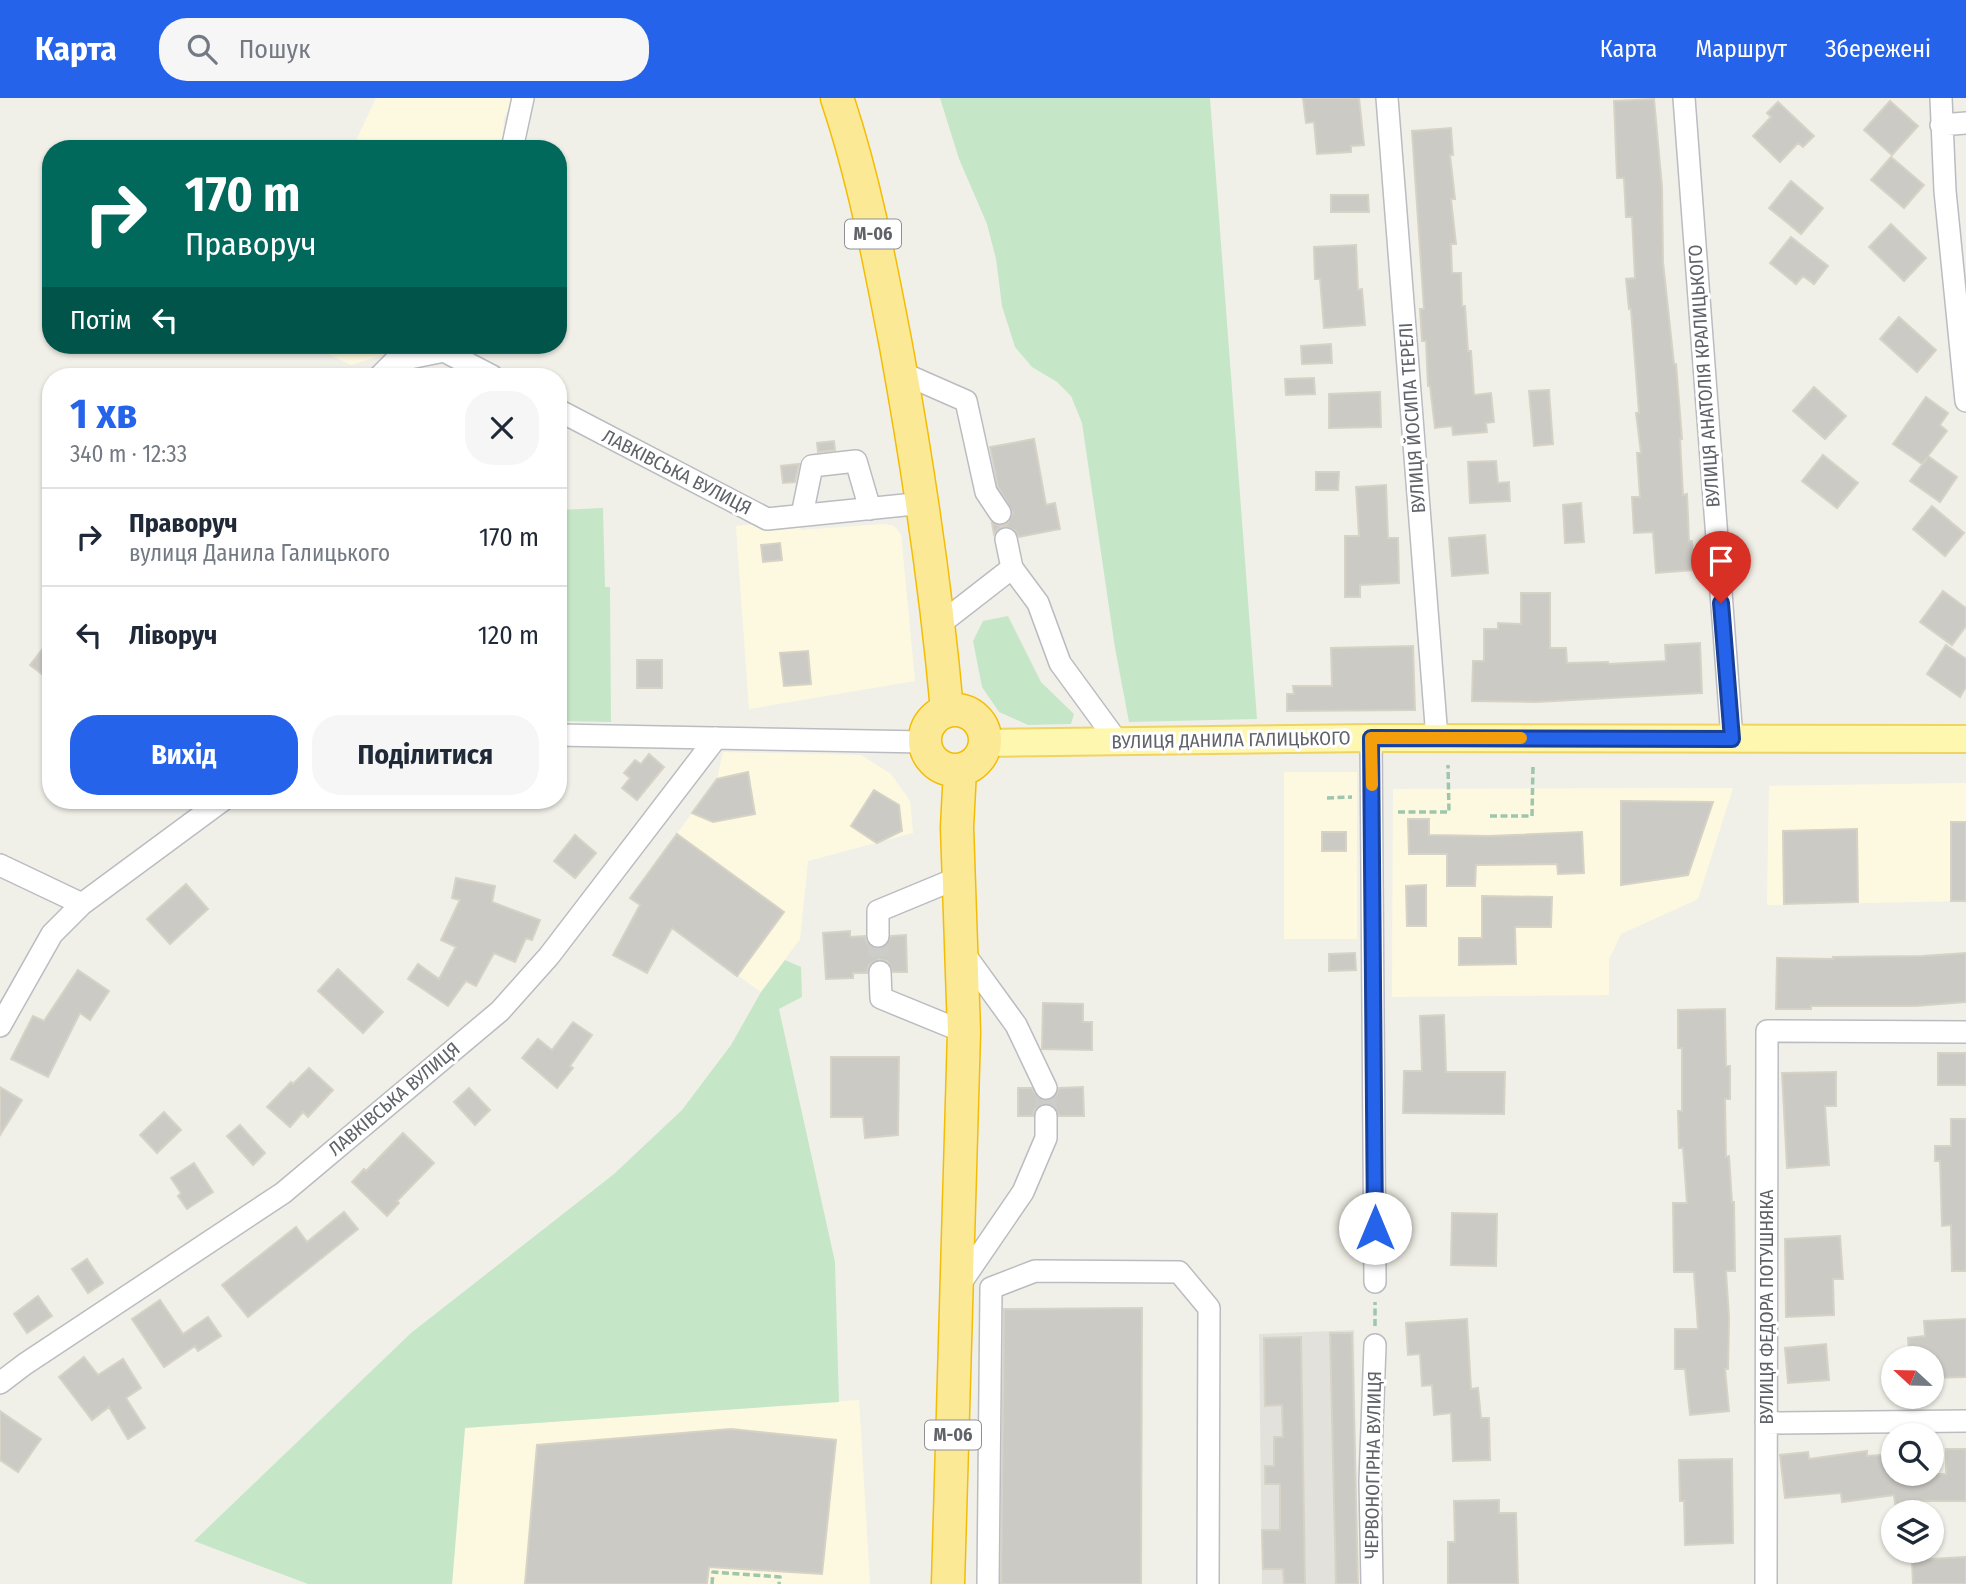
<!DOCTYPE html>
<html lang="uk">
<meta charset="utf-8">
<style>
:root{--surface:#fff;--page:#f6f6f7;--text:#1f2937;--muted:#747a83;--line:#e0e1e3;--accent:#2563eb}
body{margin:0;font-family:"Fira Sans Condensed",sans-serif;background:var(--page);color:var(--text);height:100vh;display:flex;flex-direction:column;font-size:26px;white-space:nowrap}
*{box-sizing:border-box;margin:0}
p{font-size:23px;color:var(--muted)}
.icon{flex:none;width:38px;height:38px;fill:none;stroke:currentColor;stroke-width:2;stroke-linecap:round;stroke-linejoin:round}
.map{position:relative;flex:1;overflow:hidden}
.side{position:absolute;left:42px;top:270px;width:525px;height:441px;display:flex;flex-direction:column;background:var(--surface);border-radius:28px;box-shadow:0 2px 5px #0004}
.side>*{flex:none}
.banner{position:absolute;left:42px;top:42px;width:525px;height:214px;border-radius:28px;box-shadow:0 2px 5px #0004;background:#00695c;color:#fff;overflow:hidden}
.needle{width:46px;rotate:292deg}
.fabs{position:absolute;left:1881px;top:1248px;display:grid;gap:14px}
.fabs a{display:grid;place-items:center;width:63px;height:63px;border-radius:50%;background:var(--surface);box-shadow:0 2px 5px #0004;font-size:35px}
.pin{position:absolute;display:grid;place-items:center;width:60px;height:60px;color:#fff;margin:-72px -30px;border-radius:50% 50% 50% 0;rotate:-45deg;box-shadow:0 0 7px #0007}
.pin .icon{rotate:45deg}
.me{position:absolute;width:77px;margin:-38px;rotate:0deg;stroke-linejoin:round;filter:drop-shadow(0 0 5px #0008)}
.turn{display:flex;align-items:center;gap:24px;height:147px;padding:0 28px;font-size:32px}
.turn .icon{width:91px;height:91px;stroke-width:2.5}
.turn b{display:block;font-size:49px;line-height:60px}
.then{display:flex;align-items:center;height:66px;padding:0 28px;background:#0003;gap:14px;font-size:26px}
.round{display:grid;place-items:center;flex:none;width:74px;height:74px;border-radius:28px;background:var(--page)}
.summary{display:flex;align-items:center;justify-content:space-between;height:119px;padding:0 28px}
h1{font-size:42px;font-weight:700;line-height:52px;color:var(--accent)}
.action{display:flex;gap:14px;margin-top:auto;padding:14px 28px}
.action a{flex:1;height:80px;border-radius:28px;background:var(--accent);color:#fff;font-size:28px;font-weight:700;line-height:80px;text-align:center}
.action a+a{background:var(--page);color:var(--text)}
ul{padding:0;list-style:none}
li{display:flex;align-items:center;gap:21px;height:98px;padding:0 28px;border-top:2px solid var(--line)}
li div{flex:1}
li b{display:block;font-size:26px}
li em{font-style:normal}
header{display:flex;align-items:center;gap:42px;box-sizing:border-box;height:98px;padding:0 35px;background:var(--accent);color:#fff}
header strong{font-size:33px}
nav{display:flex;gap:38px;margin-inline-start:auto;font-size:24px}
.search{width:490px;height:63px;background:var(--page);display:flex;align-items:center;gap:18px;box-sizing:border-box;padding:0 24px;border-radius:28px;color:var(--muted);font-size:26px}
.map>svg:first-child{display:block}
.commercial{fill:#fdf9e0}
.industrial{fill:#e3e1dc}
.green{fill:#c5e7c8}
.building{fill:#cccac5;stroke:#d6d2c6;stroke-width:2}
.lines{fill:none;stroke-linecap:round;stroke-linejoin:round}
.minor-tunnel{stroke:#ccccc8;stroke-width:21;stroke-dasharray:21 10;stroke-linecap:butt}
.minor-casing{stroke:#babcc1;stroke-width:24}
.major-casing{stroke:#efd363;stroke-width:30}
.highway-casing{stroke:#f4bd05;stroke-width:35}
.path{stroke:#9dc6ac;stroke-width:3.5;stroke-dasharray:7 3.5;stroke-linecap:butt}
.minor{stroke:#fff;stroke-width:21}
.major{stroke:#fef7b0;stroke-width:26}
.highway{stroke:#fbe995;stroke-width:32}
.route-casing{stroke:#184099;stroke-width:18}
.route{stroke:#2563eb;stroke-width:12}
.slow{stroke:#f59e0b;stroke-width:12}
.labels{text-anchor:middle;dominant-baseline:central;stroke-width:6;stroke-linejoin:round;paint-order:stroke}
.shield{fill:#fff;stroke:#8f9195;stroke-width:2}
.shield-label{font-size:18px;font-weight:bold;fill:#5f6268}
.street-label{font-size:19px;fill:#5f6268;stroke:#fff}
</style>
<header>
<strong>Карта</strong>
<div class="search"><svg class="icon" aria-label="search" viewBox="0 0 24 24"><circle cx="10" cy="10" r="6"/><path d="M15 15l6 6"/></svg>Пошук</div>
<nav><a>Карта</a><a>Маршрут</a><a>Збережені</a></nav>
</header>
<div class="map">
<svg width="1966" height="1486" viewBox="0 0 1966 1486">
<rect width="100%" height="100%" fill="#f1f0e8"/>
<!-- commercial -->
<path class="commercial" d="M 376,0 L 514,0 L 504,20 L 502,51 L 352,51 Z
M 310,247 L 414,247 L 351,267 Z
M 800,422 L 801,432 L 884,426 L 894,428 L 901,436 L 915,583 L 749,611 L 736,428 Z
M 723,654 L 861,657 L 891,676 L 910,703 L 913,735 L 808,763 L 800,841 L 761,894 L 630,800 L 717,681 Z
M 1284,674 L 1357,674 L 1357,841 L 1284,841 Z
M 1966,685 L 1966,803 L 1767,807 L 1769,688 Z
M 1733,690 L 1698,801 L 1621,836 L 1609,861 L 1609,897 L 1392,899 L 1393,691 Z
M 859,1302 L 870,1486 L 452,1486 L 465,1330 Z"/>
<!-- industrial -->
<path class="industrial" d="M 1354,1232 L 1358,1486 L 1262,1486 L 1259,1236 Z"/>
<!-- green -->
<path class="green" d="M 940,0 L 1210,0 L 1257,621 L 1129,624 L 1115,550 L 1082,325 L 1071,298 L 1057,284 L 1032,269 L 1015,249 L 1002,208 L 996,161 L 987,126 L 959,61 Z
M 603,410 L 605,489 L 610,489 L 611,624 L 558,623 L 558,412 Z
M 1008,518 L 1041,584 L 1074,616 L 1071,626 L 1028,627 L 999,614 L 982,589 L 973,543 L 983,523 Z
M 785,862 L 801,869 L 802,899 L 779,911 L 835,1164 L 839,1304 L 465,1330 L 452,1486 L 308,1486 L 194,1443 L 411,1235 L 614,1076 L 682,1012 L 731,947 L 761,894 Z"/>
<!-- building -->
<path class="building" d="M 1303,0 L 1359,0 L 1364,47 L 1351,48 L 1351,54 L 1317,56 L 1314,24 L 1306,25 Z
M 1654,1 L 1662,89 L 1663,164 L 1674,266 L 1676,266 L 1682,341 L 1680,341 L 1683,397 L 1687,396 L 1689,443 L 1692,443 L 1694,472 L 1656,475 L 1653,434 L 1634,435 L 1632,399 L 1640,399 L 1637,355 L 1641,355 L 1636,315 L 1639,315 L 1631,211 L 1629,211 L 1626,181 L 1635,180 L 1632,119 L 1626,119 L 1624,80 L 1617,80 L 1614,3 Z
M 1890,3 L 1918,28 L 1892,57 L 1864,32 Z
M 1778,4 L 1814,38 L 1803,49 L 1798,45 L 1780,64 L 1753,38 L 1771,19 L 1767,15 Z
M 1451,30 L 1453,57 L 1450,57 L 1455,101 L 1451,101 L 1456,146 L 1451,146 L 1452,175 L 1461,175 L 1462,208 L 1465,208 L 1468,253 L 1471,253 L 1474,297 L 1491,295 L 1494,324 L 1486,325 L 1487,334 L 1453,337 L 1452,328 L 1435,330 L 1430,288 L 1428,288 L 1426,243 L 1422,243 L 1420,211 L 1424,211 L 1412,33 Z
M 1891,59 L 1924,87 L 1904,110 L 1871,82 Z
M 1791,83 L 1823,110 L 1801,136 L 1769,110 Z
M 1331,97 L 1368,97 L 1369,114 L 1331,114 Z
M 1891,126 L 1926,160 L 1904,183 L 1869,149 Z
M 1791,139 L 1828,168 L 1814,186 L 1803,178 L 1796,186 L 1770,165 Z
M 1356,147 L 1358,192 L 1362,191 L 1365,227 L 1324,230 L 1320,181 L 1315,181 L 1314,149 Z
M 1899,219 L 1936,252 L 1917,274 L 1880,241 Z
M 1331,246 L 1332,265 L 1302,266 L 1301,248 Z
M 1314,280 L 1315,296 L 1286,297 L 1285,281 Z
M 1814,289 L 1846,318 L 1825,341 L 1793,313 Z
M 1549,292 L 1553,346 L 1534,348 L 1529,293 Z
M 1380,294 L 1381,329 L 1329,330 L 1329,296 Z
M 1926,299 L 1948,315 L 1940,327 L 1947,333 L 1928,358 L 1957,379 L 1940,404 L 1910,383 L 1927,360 L 1922,366 L 1893,346 Z
M 1034,341 L 1046,407 L 1055,405 L 1060,431 L 1019,439 L 1015,432 L 1004,428 L 998,431 L 994,436 L 992,425 L 1000,428 L 1007,426 L 1013,415 L 998,389 L 990,349 Z
M 834,343 L 835,352 L 818,354 L 817,345 Z
M 1823,357 L 1858,385 L 1837,410 L 1802,383 Z
M 1496,363 L 1498,385 L 1509,384 L 1510,403 L 1470,405 L 1468,364 Z
M 799,366 L 795,384 L 783,385 L 781,368 Z
M 1316,374 L 1339,374 L 1338,392 L 1316,392 Z
M 1386,387 L 1388,440 L 1398,440 L 1399,485 L 1360,487 L 1360,499 L 1345,499 L 1345,438 L 1359,438 L 1356,389 Z
M 1581,405 L 1584,444 L 1565,445 L 1563,407 Z
M 1932,408 L 1964,435 L 1945,458 L 1913,431 Z
M 1485,437 L 1488,475 L 1452,478 L 1449,440 Z
M 780,445 L 782,462 L 763,464 L 761,447 Z
M 1943,493 L 1966,510 L 1966,528 L 1952,547 L 1920,524 Z
M 1521,495 L 1550,495 L 1550,550 L 1566,550 L 1567,565 L 1608,564 L 1608,566 L 1666,563 L 1665,547 L 1700,545 L 1702,595 L 1536,604 L 1472,603 L 1473,563 L 1484,563 L 1484,531 L 1498,531 L 1498,525 L 1521,526 Z
M 51,540 L 51,583 L 30,567 Z
M 1946,547 L 1966,561 L 1966,589 L 1960,599 L 1927,576 Z
M 1413,548 L 1415,612 L 1287,613 L 1287,596 L 1294,596 L 1293,588 L 1332,588 L 1331,550 Z
M 808,553 L 811,586 L 784,588 L 780,555 Z
M 637,562 L 662,562 L 662,590 L 637,590 Z
M 649,656 L 664,669 L 637,702 L 622,690 L 630,680 L 624,675 L 635,662 L 641,666 Z
M 748,674 L 755,716 L 713,724 L 692,715 L 717,681 Z
M 874,692 L 899,707 L 902,733 L 877,745 L 851,728 Z
M 1621,703 L 1713,704 L 1688,777 L 1621,787 Z
M 1408,721 L 1429,721 L 1429,737 L 1489,738 L 1582,734 L 1584,775 L 1558,776 L 1557,766 L 1476,767 L 1475,788 L 1447,788 L 1447,756 L 1409,756 Z
M 1951,724 L 1966,724 L 1966,803 L 1951,803 Z
M 1857,731 L 1858,804 L 1784,806 L 1783,733 Z
M 1322,734 L 1346,734 L 1346,753 L 1322,753 Z
M 677,736 L 784,814 L 737,878 L 672,830 L 647,875 L 613,857 L 640,807 L 630,800 Z
M 575,737 L 596,755 L 575,780 L 554,763 Z
M 456,780 L 495,788 L 492,804 L 540,822 L 532,842 L 526,840 L 515,864 L 494,855 L 476,888 L 466,883 L 448,908 L 408,881 L 418,866 L 439,881 L 456,849 L 441,842 L 460,802 L 452,800 Z
M 186,786 L 208,811 L 170,846 L 147,821 Z
M 1426,787 L 1426,828 L 1407,828 L 1406,788 Z
M 1482,798 L 1552,799 L 1551,829 L 1515,829 L 1516,866 L 1459,867 L 1459,840 L 1482,840 Z
M 850,833 L 850,839 L 865,838 L 867,845 L 877,851 L 885,849 L 891,838 L 906,837 L 907,874 L 893,874 L 887,863 L 879,861 L 869,867 L 867,875 L 853,875 L 853,880 L 826,881 L 823,835 Z
M 1355,855 L 1356,872 L 1329,873 L 1329,856 Z
M 1966,855 L 1966,904 L 1915,908 L 1811,908 L 1811,911 L 1776,911 L 1777,860 L 1833,861 L 1833,859 L 1922,858 Z
M 338,871 L 383,914 L 363,935 L 318,893 Z
M 78,872 L 109,893 L 90,922 L 80,915 L 48,979 L 11,961 L 33,918 L 44,923 Z
M 1043,905 L 1083,906 L 1083,924 L 1092,924 L 1092,952 L 1042,951 Z
M 1725,911 L 1726,968 L 1730,968 L 1730,1001 L 1725,1001 L 1726,1059 L 1729,1058 L 1732,1104 L 1734,1104 L 1735,1173 L 1726,1173 L 1729,1220 L 1728,1271 L 1725,1271 L 1729,1313 L 1690,1317 L 1685,1271 L 1675,1271 L 1675,1231 L 1698,1231 L 1694,1174 L 1674,1174 L 1673,1105 L 1687,1105 L 1683,1050 L 1679,1050 L 1678,1013 L 1682,1013 L 1682,950 L 1678,950 L 1678,912 Z
M 1444,917 L 1446,974 L 1505,974 L 1504,1016 L 1403,1015 L 1404,973 L 1422,973 L 1420,918 Z
M 573,924 L 592,937 L 570,968 L 573,970 L 557,990 L 522,960 L 538,941 L 552,952 Z
M 1938,955 L 1966,955 L 1966,987 L 1938,987 Z
M 831,959 L 899,959 L 898,1037 L 865,1040 L 863,1019 L 831,1019 Z
M 309,970 L 333,992 L 308,1019 L 303,1014 L 290,1029 L 267,1009 L 291,984 L 293,986 Z
M 1836,974 L 1836,1008 L 1825,1008 L 1829,1067 L 1787,1070 L 1782,975 Z
M 0,989 L 22,1002 L 0,1037 Z
M 1083,989 L 1084,1018 L 1059,1018 L 1053,1007 L 1045,1005 L 1035,1011 L 1033,1018 L 1018,1018 L 1018,990 L 1032,990 L 1038,1000 L 1046,1003 L 1056,998 L 1059,990 Z
M 469,990 L 490,1012 L 475,1027 L 454,1004 Z
M 164,1014 L 181,1032 L 157,1055 L 140,1037 Z
M 1951,1021 L 1966,1021 L 1966,1173 L 1952,1173 L 1951,1127 L 1942,1128 L 1940,1063 L 1935,1063 L 1935,1048 L 1951,1048 Z
M 240,1027 L 265,1055 L 253,1067 L 227,1038 Z
M 403,1035 L 434,1065 L 397,1103 L 399,1105 L 387,1118 L 352,1084 L 364,1071 L 366,1073 Z
M 194,1065 L 213,1094 L 187,1111 L 178,1098 L 181,1095 L 171,1080 Z
M 344,1114 L 358,1131 L 248,1219 L 222,1187 L 296,1129 L 307,1144 Z
M 1452,1115 L 1497,1116 L 1496,1168 L 1451,1167 Z
M 1840,1138 L 1843,1181 L 1833,1181 L 1834,1217 L 1786,1219 L 1785,1141 Z
M 87,1161 L 103,1185 L 88,1195 L 72,1171 Z
M 38,1198 L 52,1218 L 27,1235 L 14,1216 Z
M 160,1202 L 183,1236 L 208,1219 L 221,1238 L 198,1253 L 195,1248 L 164,1269 L 132,1221 Z
M 1142,1210 L 1141,1486 L 1001,1486 L 1004,1211 Z
M 1467,1221 L 1471,1291 L 1478,1290 L 1481,1320 L 1489,1320 L 1490,1362 L 1453,1363 L 1451,1315 L 1434,1317 L 1432,1287 L 1422,1288 L 1420,1256 L 1408,1257 L 1406,1225 Z
M 1966,1221 L 1966,1279 L 1932,1280 L 1932,1260 L 1909,1260 L 1908,1240 L 1925,1238 L 1924,1223 Z
M 1330,1235 L 1352,1235 L 1358,1486 L 1336,1486 Z
M 1301,1239 L 1305,1486 L 1284,1486 L 1283,1471 L 1263,1471 L 1262,1432 L 1280,1432 L 1280,1386 L 1265,1386 L 1265,1368 L 1274,1368 L 1274,1339 L 1283,1339 L 1282,1307 L 1265,1308 L 1264,1240 Z
M 1826,1246 L 1829,1282 L 1788,1285 L 1785,1250 Z
M 84,1259 L 98,1277 L 123,1261 L 141,1290 L 126,1300 L 145,1330 L 128,1341 L 109,1309 L 92,1322 L 59,1279 Z
M 0,1313 L 41,1341 L 18,1374 L 0,1362 Z
M 731,1331 L 836,1342 L 822,1476 L 709,1469 L 707,1486 L 525,1486 L 537,1347 Z
M 1946,1351 L 1966,1351 L 1966,1403 L 1923,1403 L 1895,1406 L 1894,1397 L 1842,1404 L 1841,1395 L 1785,1400 L 1780,1357 L 1808,1354 L 1809,1361 L 1867,1353 L 1867,1358 L 1894,1356 L 1894,1376 L 1946,1376 Z
M 1732,1361 L 1733,1445 L 1685,1447 L 1684,1403 L 1680,1403 L 1679,1362 Z
M 1499,1402 L 1499,1415 L 1516,1415 L 1518,1486 L 1448,1486 L 1448,1444 L 1455,1444 L 1454,1403 Z
M 1966,1459 L 1966,1486 L 1913,1486 L 1912,1462 Z"/>
<g class="lines">
<!-- minor-tunnel -->
<path class="minor-tunnel" d="M 878,838 L 880,874
M 1046,990 L 1046,1018"/>
<defs>
<path id="minor" d="M 1387,0 L 1437,640
M 1684,0 L 1732,641
M 1941,0 L 1945,93 L 1966,303
M 1941,27 L 1966,25
M 512,51 L 523,0
M 444,253 L 492,278
M 900,274 L 966,303 L 986,394 L 1000,415
M 380,278 L 395,263 L 444,253 L 447,247
M 558,312 L 767,421 L 924,405
M 802,417 L 812,368 L 856,363 L 870,411
M 1012,470 L 1038,505 L 1060,565 L 1117,643
M 940,526 L 1012,470 L 1006,441
M 558,637 L 924,644
M 1371,640 L 1375,1184
M 0,767 L 82,806
M 878,838 L 878,813 L 960,779
M 963,854 L 1016,927 L 1046,990
M 880,874 L 881,900 L 964,934
M 0,928 L 52,836 L 82,806 L 223,702
M 958,1189 L 1023,1094 L 1046,1040 L 1046,1018
M 0,1285 L 25,1266 L 283,1095 L 500,913 L 549,858 L 716,640
M 1766,1325 L 1966,1323
M 988,1486 L 991,1190 L 1035,1173 L 1179,1174 L 1209,1210 L 1208,1486
M 1372,1486 L 1370,1383 L 1375,1247
M 1766,1486 L 1767,933 L 1966,934"/>
<path id="major" d="M 985,645 L 1371,640 L 1966,641"/>
<path id="highway" d="M 837,0 C 864,80 880,165 896,248 C 918,369 936,489 947,612
M925 642a30 30 0 1 1 60 0a30 30 0 1 1-60 0Z
M 948,1486 L 964,934 L 957,729 L 960,672"/>
</defs>
<!-- minor casing -->
<use href="#minor" class="minor-casing"/>
<!-- major casing -->
<use href="#major" class="major-casing"/>
<!-- highway casing -->
<use href="#highway" class="highway-casing"/>
<!-- path -->
<path class="path" d="M 1327,700 L 1352,699
M 1398,714 L 1449,714 L 1448,667
M 1490,718 L 1532,718 L 1533,668
M 1375,1228 L 1375,1204
M 712,1486 L 713,1474 L 780,1479 L 779,1486"/>
<!-- minor -->
<use href="#minor" class="minor"/>
<!-- major -->
<use href="#major" class="major"/>
<!-- highway -->
<use href="#highway" class="highway"/>
</g>
<g class="lines">
<defs>
<path id="route" d="M 1375,1130 L 1371,640 L 1732,641 L 1721,505"/>
</defs>
<!-- route casing -->
<use href="#route" class="route-casing"/>
<!-- route -->
<use href="#route" class="route"/>
<!-- slow -->
<path class="slow" d="M 1372,687 L 1371,640 L 1521,640"/>
</g>
<g class="labels">
<!-- shield labels -->
<g class="shield">
<rect x="845" y="121.5" width="56" height="29" rx="5"/>
<rect x="925" y="1322.5" width="56" height="29" rx="5"/>
</g>
<g class="shield-label">
<text x="873" y="136">М-06</text>
<text x="953" y="1337">М-06</text>
</g>
<!-- street labels -->
<g class="street-label">
<text transform="translate(1704 278) rotate(-94)">ВУЛИЦЯ АНАТОЛІЯ КРАЛИЦЬКОГО</text>
<text transform="translate(1412 320) rotate(-94)">ВУЛИЦЯ ЙОСИПА ТЕРЕЛІ</text>
<text transform="translate(677 374) rotate(27)">ЛАВКІВСЬКА ВУЛИЦЯ</text>
<text transform="translate(1231 642) rotate(-1)">ВУЛИЦЯ ДАНИЛА ГАЛИЦЬКОГО</text>
<text transform="translate(394 1001) rotate(-40)">ЛАВКІВСЬКА ВУЛИЦЯ</text>
<text transform="translate(1766 1209) rotate(-90)">ВУЛИЦЯ ФЕДОРА ПОТУШНЯКА</text>
<text transform="translate(1373 1367) rotate(-89)">ЧЕРВОНОГІРНА ВУЛИЦЯ</text>
</g>
</g>
</svg>
<div class="fabs">
<a><svg class="needle" viewBox="-14 -14 28 28"><path d="M0-13l5 13h-10z" fill="#e53935"/><path d="M0 13l5-13h-10z" fill="#747a83"/></svg></a>
<a><svg class="icon" aria-label="search" viewBox="0 0 24 24"><circle cx="10" cy="10" r="6"/><path d="M15 15l6 6"/></svg></a>
<a><svg class="icon" aria-label="layers" viewBox="0 0 24 24"><path d="M12 4l9 5-9 5-9-5zM3 14l9 5 9-5"/></svg></a>
</div>
<div class="pin" style="left:1721px;top:505px;background:#d93025"><svg class="icon" aria-label="arrive" viewBox="0 0 24 24"><path d="M6 21V4h12l-3 4 3 4H6"/></svg></div>
<svg class="me" style="left:1375px;top:1130px" viewBox="-20 -20 40 40"><circle r="19" fill="#fff"/><path d="M0-13L10 11 0 6-10 11z" fill="#2563eb"/></svg>
<div class="banner">
<div class="turn"><svg class="icon" aria-label="right" viewBox="0 0 24 24"><path d="M7 20v-9h11M14 6l5 5-5 5"/></svg><div><b>170 m</b>Праворуч</div></div>
<div class="then">Потім<svg class="icon" aria-label="left" viewBox="0 0 24 24"><path d="M17 20v-9H6M10 6l-5 5 5 5"/></svg></div>
</div>
<section class="side">
<div class="summary"><div><h1>1 хв</h1><p>340 m · 12:33</p></div><a class="round"><svg class="icon" aria-label="close" viewBox="0 0 24 24"><path d="M6 6l12 12M18 6L6 18"/></svg></a></div>
<ul>
<li><svg class="icon" aria-label="right" viewBox="0 0 24 24"><path d="M7 20v-9h11M14 6l5 5-5 5"/></svg><div><b>Праворуч</b><p>вулиця Данила Галицького</p></div><em>170 m</em></li>
<li><svg class="icon" aria-label="left" viewBox="0 0 24 24"><path d="M17 20v-9H6M10 6l-5 5 5 5"/></svg><div><b>Ліворуч</b></div><em>120 m</em></li>
</ul>
<div class="action"><a>Вихід</a><a>Поділитися</a></div>
</section>
</div>
